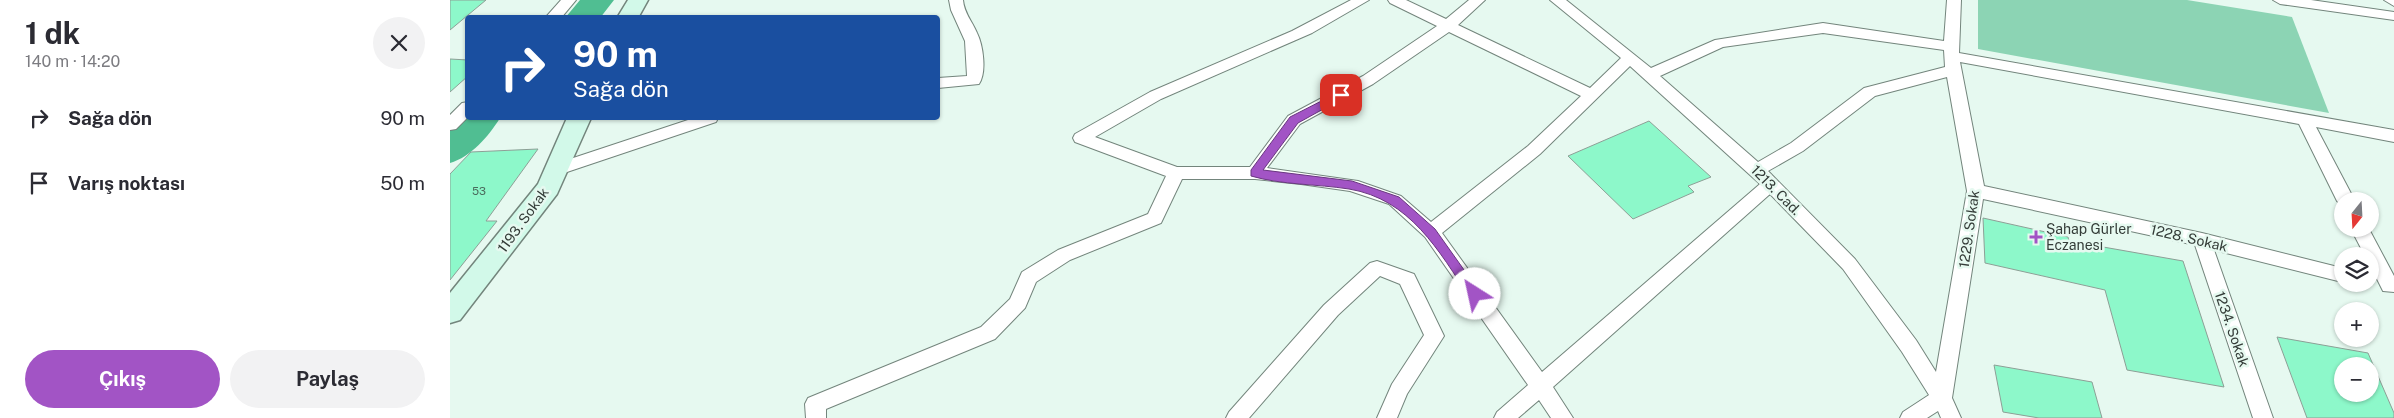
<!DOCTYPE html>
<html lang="tr">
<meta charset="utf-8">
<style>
:root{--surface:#fff;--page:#f2f2f3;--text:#2b2b33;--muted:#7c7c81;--accent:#a254c5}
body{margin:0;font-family:"Public Sans",sans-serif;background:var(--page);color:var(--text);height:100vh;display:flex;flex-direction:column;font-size:19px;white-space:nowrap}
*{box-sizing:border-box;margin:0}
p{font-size:16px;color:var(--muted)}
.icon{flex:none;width:28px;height:28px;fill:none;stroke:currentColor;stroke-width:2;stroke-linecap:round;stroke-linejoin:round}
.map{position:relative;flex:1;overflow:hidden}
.sheet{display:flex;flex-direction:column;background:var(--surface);width:450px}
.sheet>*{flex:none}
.hud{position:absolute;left:15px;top:15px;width:475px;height:105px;border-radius:5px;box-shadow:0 1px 4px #0004;background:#1a4fa0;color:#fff;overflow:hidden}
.needle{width:32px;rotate:198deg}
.fabs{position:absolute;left:1884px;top:192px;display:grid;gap:10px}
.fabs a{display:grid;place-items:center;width:45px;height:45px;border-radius:50%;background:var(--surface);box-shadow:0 1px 4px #0004;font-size:25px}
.pin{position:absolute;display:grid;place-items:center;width:42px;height:42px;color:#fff;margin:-21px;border-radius:10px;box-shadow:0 2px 8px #0006}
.me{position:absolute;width:55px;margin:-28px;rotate:325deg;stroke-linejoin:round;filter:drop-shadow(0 0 4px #0008)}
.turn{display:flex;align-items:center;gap:18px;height:105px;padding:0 25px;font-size:22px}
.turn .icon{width:65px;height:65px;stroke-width:2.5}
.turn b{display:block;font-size:35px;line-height:42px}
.round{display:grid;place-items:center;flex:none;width:52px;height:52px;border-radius:26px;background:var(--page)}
.summary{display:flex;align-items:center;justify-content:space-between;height:85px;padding:0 25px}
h1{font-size:30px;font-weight:700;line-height:38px}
.primary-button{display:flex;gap:10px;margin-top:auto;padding:10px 25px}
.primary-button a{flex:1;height:58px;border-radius:30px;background:var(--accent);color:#fff;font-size:20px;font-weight:700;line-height:58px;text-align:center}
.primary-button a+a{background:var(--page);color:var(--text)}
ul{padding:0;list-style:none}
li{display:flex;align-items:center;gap:15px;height:65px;padding:0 25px}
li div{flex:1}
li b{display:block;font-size:19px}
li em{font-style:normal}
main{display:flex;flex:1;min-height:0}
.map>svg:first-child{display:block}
.green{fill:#8cd4b4}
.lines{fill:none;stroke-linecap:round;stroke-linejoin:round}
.river{fill:#50be92;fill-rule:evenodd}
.building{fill:#8df8ca;stroke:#8d9f96;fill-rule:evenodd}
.street-casing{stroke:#73857c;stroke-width:2}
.secondary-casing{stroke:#73857c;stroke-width:3}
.street{fill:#fff;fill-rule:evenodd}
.secondary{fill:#d2f9e9;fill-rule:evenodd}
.route{fill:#a254c5;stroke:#693780}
.poi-dot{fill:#a254c5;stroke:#e6f9f0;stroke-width:2}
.labels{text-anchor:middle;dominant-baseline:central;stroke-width:5;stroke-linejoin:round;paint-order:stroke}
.number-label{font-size:11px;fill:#4a6b5c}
.street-label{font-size:14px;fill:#343c38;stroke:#e6f9f0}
.poi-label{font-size:14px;fill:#343c38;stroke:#e6f9f0;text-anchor:start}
</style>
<main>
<section class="sheet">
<div class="summary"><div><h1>1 dk</h1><p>140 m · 14:20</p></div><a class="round"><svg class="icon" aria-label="close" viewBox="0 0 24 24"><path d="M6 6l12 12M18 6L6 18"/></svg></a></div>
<ul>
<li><svg class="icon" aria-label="right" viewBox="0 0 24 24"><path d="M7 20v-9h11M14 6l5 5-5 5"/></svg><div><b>Sağa dön</b></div><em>90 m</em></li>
<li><svg class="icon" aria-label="arrive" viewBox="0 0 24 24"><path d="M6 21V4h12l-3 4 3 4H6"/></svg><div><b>Varış noktası</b></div><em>50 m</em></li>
</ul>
<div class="primary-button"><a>Çıkış</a><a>Paylaş</a></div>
</section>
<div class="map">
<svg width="1944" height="418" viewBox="0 0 1944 418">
<rect width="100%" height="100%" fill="#e6f9f0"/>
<!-- green -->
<path class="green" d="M 1528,0 L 1737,0 L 1842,17 L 1879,113 L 1528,49 Z"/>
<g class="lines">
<!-- river -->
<path class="river" d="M 130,0 L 164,0 L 150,18 L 115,18 Z
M 18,111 L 18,118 L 50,118 C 39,136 21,157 0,163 L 0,128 Z"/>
</g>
<!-- building -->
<path class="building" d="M 0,0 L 36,0 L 0,30 Z
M 0,59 L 18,60 L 18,76 L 0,92 Z
M 1199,121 L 1261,177 L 1238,186 L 1244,192 L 1183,219 L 1118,156 Z
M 88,149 L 36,221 L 47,221 L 0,280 L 0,174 L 21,152 Z
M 1533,218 L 1618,237 L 1619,241 L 1733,261 L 1774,387 L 1677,370 L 1655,290 L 1535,263 Z
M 1827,337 L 1918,353 L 1944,413 L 1944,418 L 1857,418 ZM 1892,366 L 1920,366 L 1920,394 L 1892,394 Z
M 1544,365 L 1642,382 L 1652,418 L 1589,418 L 1553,412 Z"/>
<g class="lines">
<defs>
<path id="street" d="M 111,0 L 126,0 L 111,18 L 95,18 Z
M 499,0 L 513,0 C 514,13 522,21 527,33 C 533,45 537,72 529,84 L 488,88 L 488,78 L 517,76 L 515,41 L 501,10 Z
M 901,0 L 919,0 L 862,33 L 711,99 L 645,137 L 727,167 L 800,167 L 838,116 L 913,76 L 987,26 L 940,3 L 938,0 L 956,0 L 996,19 L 1019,0 L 1035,0 L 1008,25 L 1140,88 L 1171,58 L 1100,0 L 1116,0 L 1201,68 L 1265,40 L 1373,23 L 1494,41 L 1497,0 L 1511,0 L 1509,53 L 1944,130 L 1944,142 L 1866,127 L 1905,201 L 1892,201 L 1892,206 L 1887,201 L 1849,124 L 1510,62 L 1534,186 L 1752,233 L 1892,268 L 1892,282 L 1764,250 L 1823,418 L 1803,418 L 1745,245 L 1533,199 L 1502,398 L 1511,418 L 1491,418 L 1488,411 L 1477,418 L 1450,418 L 1453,412 L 1479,395 L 1452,352 L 1393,269 L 1320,194 L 1103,387 L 1123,418 L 1101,418 L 1089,400 L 1068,418 L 1044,418 L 1047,412 L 1078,385 L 975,237 L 939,204 L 900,191 L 851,184 L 805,179 L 732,179 L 711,223 L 620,260 L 586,282 L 575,308 L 545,339 L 376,409 L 376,418 L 356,418 L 355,404 L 358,398 L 531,327 L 560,299 L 572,272 L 608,250 L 698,214 L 716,176 L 625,142 L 623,138 L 625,134 L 700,92 L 842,31 ZM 999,32 L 1131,96 L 1078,146 L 981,222 L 951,196 L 908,181 L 817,168 L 850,124 L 923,84 ZM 1373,33 L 1494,50 L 1495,67 L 1414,88 L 1341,143 L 1308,162 L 1210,76 L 1273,47 ZM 1180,66 L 1310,184 L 1092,372 L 992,233 L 1090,154 ZM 1497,77 L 1517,191 L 1486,372 L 1466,340 L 1405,259 L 1318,171 L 1353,151 L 1425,96 Z
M 1823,0 L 1861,0 L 1944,12 L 1944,20 L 1830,4 Z
M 1934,0 L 1944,0 L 1944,6 Z
M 18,102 L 18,117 L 6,129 L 0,130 L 0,115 L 12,103 Z
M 244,118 L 268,118 L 266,122 L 111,174 L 105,176 L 99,174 L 97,170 L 99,166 Z
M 1901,229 L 1919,229 L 1944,276 L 1944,292 L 1933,291 L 1920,265 L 1920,256 L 1915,256 Z
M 927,261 L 964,274 L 994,336 L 957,394 L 947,418 L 927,418 L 942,384 L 974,335 L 950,284 L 930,276 L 888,315 L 799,418 L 776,418 L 779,412 L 874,305 L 920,263 Z"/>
<path id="secondary" d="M 178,0 L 198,0 L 188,18 L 167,18 Z
M 117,118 L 141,118 L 107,194 L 10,320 L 0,323 L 0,293 L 88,184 Z"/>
</defs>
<!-- street casing -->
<use href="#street" class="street-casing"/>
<!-- secondary casing -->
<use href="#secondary" class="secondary-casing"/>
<!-- street -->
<use href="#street" class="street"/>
<!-- secondary -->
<use href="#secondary" class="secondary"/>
</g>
<!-- route -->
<path class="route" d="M 891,91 L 895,92 L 895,97 L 848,123 L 813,170 L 902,181 L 949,197 L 985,229 L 1029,291 L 1031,294 L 1029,298 L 1020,298 C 989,251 960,199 899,189 C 867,184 832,185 801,176 L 801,170 L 840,117 Z"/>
<!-- markers -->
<path class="poi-dot" d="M1583.5 229.5h5v5h5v5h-5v5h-5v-5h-5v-5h5z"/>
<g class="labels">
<!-- number labels -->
<g class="number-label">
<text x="29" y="191">53</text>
</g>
<!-- street labels -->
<g class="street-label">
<text transform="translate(1326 190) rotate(45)">1213. Cad.</text>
<text transform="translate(73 220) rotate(-54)">1193. Sokak</text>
<text transform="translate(1519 229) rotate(-82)">1229. Sokak</text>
<text transform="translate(1739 238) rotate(13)">1228. Sokak</text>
<text transform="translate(1782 329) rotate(71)">1234. Sokak</text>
</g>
<!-- poi labels -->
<g class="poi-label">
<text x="1596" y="229">Şahap Gürler<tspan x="1596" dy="16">Eczanesi</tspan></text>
</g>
</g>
</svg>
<div class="fabs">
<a><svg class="needle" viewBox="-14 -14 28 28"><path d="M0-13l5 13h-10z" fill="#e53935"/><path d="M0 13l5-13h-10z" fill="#7c7c81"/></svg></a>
<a><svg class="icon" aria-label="layers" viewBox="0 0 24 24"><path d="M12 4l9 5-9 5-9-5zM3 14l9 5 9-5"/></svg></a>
<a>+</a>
<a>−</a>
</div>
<div class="pin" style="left:891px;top:95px;background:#d93025"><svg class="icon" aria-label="arrive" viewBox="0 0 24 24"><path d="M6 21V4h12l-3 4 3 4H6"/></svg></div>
<svg class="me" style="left:1025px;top:294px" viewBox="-20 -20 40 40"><circle r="19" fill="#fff"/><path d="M0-13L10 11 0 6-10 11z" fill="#a254c5"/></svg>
<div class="hud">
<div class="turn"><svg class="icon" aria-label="right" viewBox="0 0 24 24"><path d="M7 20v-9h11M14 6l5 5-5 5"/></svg><div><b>90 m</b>Sağa dön</div></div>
</div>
</div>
</main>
